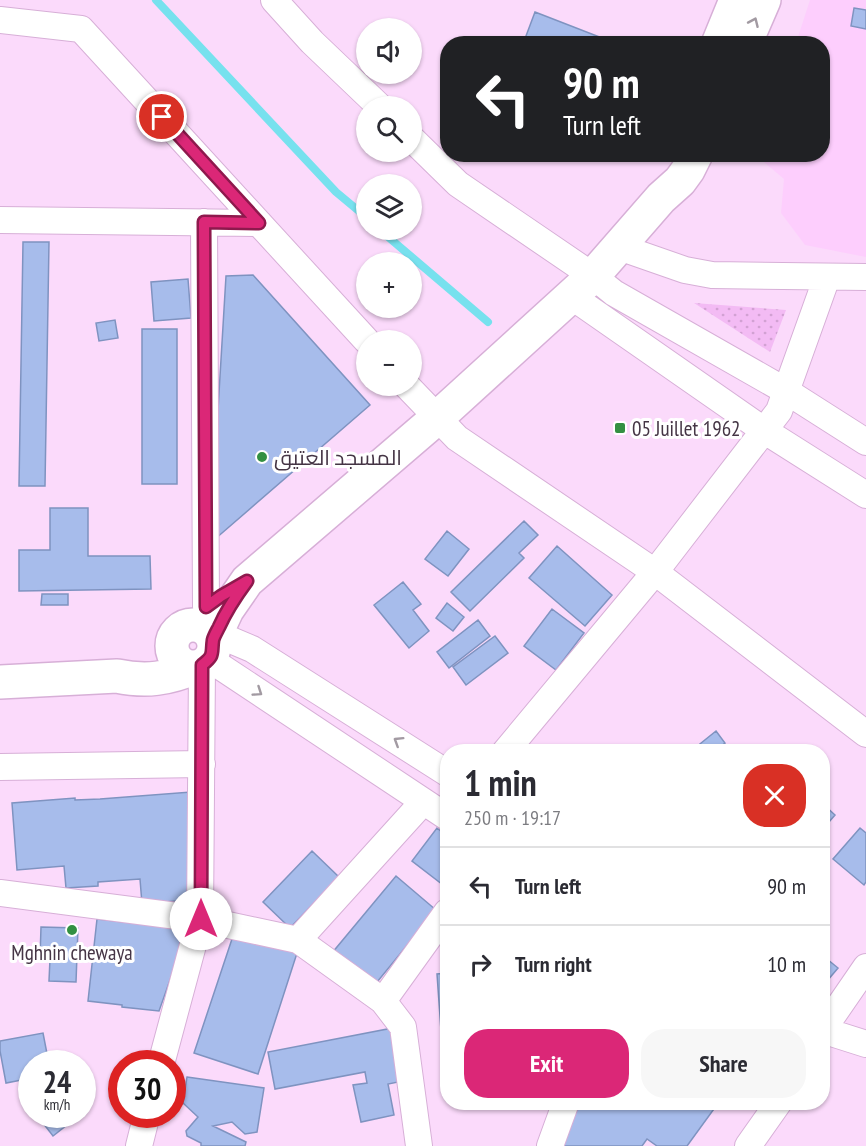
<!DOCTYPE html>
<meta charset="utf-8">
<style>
:root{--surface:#fff;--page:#f7f7f7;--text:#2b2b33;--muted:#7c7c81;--line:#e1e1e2;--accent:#db2777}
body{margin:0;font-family:"PT Sans Narrow",Cairo,sans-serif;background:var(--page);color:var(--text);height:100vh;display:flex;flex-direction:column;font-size:22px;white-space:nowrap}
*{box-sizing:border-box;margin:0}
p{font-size:20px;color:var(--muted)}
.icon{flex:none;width:33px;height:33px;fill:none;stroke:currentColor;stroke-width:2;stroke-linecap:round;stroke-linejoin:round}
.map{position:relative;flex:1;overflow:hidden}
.sheet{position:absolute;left:440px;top:744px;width:390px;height:366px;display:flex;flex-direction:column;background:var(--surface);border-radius:24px;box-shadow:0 2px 4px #0004}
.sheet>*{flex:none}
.top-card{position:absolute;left:440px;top:36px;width:390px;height:126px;border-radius:24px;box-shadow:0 2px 4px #0004;background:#202124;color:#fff;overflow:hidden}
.tools{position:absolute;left:356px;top:18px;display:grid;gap:12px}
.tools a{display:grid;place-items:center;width:66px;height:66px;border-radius:50%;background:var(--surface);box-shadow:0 2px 4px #0004;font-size:30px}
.speed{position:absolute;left:18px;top:1050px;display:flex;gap:12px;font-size:30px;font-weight:700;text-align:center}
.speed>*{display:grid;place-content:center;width:78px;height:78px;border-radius:50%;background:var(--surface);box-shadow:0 2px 4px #0004;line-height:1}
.speed small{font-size:15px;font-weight:400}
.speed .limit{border:9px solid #d22;background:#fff;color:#111}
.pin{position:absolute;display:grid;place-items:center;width:51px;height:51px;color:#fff;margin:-26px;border:3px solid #fff;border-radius:50%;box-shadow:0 2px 6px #0007}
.me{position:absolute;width:66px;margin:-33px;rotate:0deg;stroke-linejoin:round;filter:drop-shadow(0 0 4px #0008)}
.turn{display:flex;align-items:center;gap:21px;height:126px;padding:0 24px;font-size:27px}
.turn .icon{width:78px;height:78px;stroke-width:2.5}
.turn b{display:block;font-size:42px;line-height:51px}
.round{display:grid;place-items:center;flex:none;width:63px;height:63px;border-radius:24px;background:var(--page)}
.head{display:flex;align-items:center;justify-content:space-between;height:102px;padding:0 24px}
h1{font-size:36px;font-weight:700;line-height:45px}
.button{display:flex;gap:12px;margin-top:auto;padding:12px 24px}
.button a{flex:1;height:69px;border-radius:24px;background:var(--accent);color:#fff;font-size:24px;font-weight:700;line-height:69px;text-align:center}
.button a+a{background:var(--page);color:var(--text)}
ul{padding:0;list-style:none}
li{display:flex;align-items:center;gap:18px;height:78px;padding:0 24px;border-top:2px solid var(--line)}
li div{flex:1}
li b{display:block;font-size:22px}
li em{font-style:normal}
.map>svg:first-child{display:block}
.built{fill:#fdcefd}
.grass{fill:url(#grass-dots)}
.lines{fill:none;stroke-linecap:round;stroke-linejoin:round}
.stream{stroke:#77e1ee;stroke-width:8}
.building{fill:#a7bceb;stroke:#7f93c0;stroke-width:1.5}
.minor-casing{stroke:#d7afd7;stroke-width:28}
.primary-casing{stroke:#d7afd7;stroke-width:36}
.minor{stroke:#fff;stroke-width:26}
.primary{stroke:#fff;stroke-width:33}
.oneway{stroke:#a29aa2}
.route-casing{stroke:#8e194d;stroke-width:15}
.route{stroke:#db2777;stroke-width:10}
.poi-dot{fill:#339042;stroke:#fff;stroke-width:2}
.labels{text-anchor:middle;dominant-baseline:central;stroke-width:6;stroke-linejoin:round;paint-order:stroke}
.poi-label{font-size:21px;fill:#453545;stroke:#fff;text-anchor:start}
</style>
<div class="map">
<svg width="866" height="1146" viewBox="0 0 866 1146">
<defs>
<pattern id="grass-dots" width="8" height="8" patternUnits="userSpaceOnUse" patternTransform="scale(1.5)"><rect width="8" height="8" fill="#f3bbf4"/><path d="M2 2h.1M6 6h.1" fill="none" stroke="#d2a1d3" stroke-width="1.8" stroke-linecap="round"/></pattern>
</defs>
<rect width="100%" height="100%" fill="#fbdafb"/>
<!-- built -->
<path class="built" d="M 810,0 L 866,0 L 866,257 L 805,245 L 781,213 L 784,179 L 759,158 L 760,155 L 822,154 L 822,44 L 796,43 Z"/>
<!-- grass -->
<path class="grass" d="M 694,303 L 786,310 L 770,352 Z"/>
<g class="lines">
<!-- stream -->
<path class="stream" d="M 156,0 L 336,192 L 366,217
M 380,230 L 488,322"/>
</g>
<!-- building -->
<path class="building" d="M 854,8 L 866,10 L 866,29 L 851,26 Z
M 535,12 L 615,43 L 615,44 L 523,44 Z
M 23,242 L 49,242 L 45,486 L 19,486 Z
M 253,275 L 370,405 L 207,546 L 212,510 L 226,276 Z
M 188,279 L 191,318 L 154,321 L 151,282 Z
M 115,320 L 118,338 L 99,341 L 96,323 Z
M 142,329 L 177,329 L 177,484 L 142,484 Z
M 50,508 L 88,508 L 88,556 L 150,556 L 151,589 L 19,591 L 19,550 L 50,550 Z
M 524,521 L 538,535 L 519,553 L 524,558 L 470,611 L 451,592 Z
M 447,531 L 469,549 L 448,576 L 425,559 Z
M 557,546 L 612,595 L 585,626 L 529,578 Z
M 403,582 L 421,604 L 413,610 L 429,631 L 409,648 L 374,605 Z
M 42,594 L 68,594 L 68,605 L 41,605 Z
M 447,603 L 464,617 L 453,631 L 436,618 Z
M 552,609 L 584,633 L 556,670 L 524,646 Z
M 478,620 L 490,636 L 449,668 L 437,652 Z
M 495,636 L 508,653 L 466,685 L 453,667 Z
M 716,731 L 725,743 L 714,752 L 690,752 Z
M 191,792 L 199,899 L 142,904 L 140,879 L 98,882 L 98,886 L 66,888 L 64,866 L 17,870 L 12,803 L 75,798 L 75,800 L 100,799 Z
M 822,803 L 835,815 L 822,830 Z
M 437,828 L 447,836 L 447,888 L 412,861 Z
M 860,828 L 866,833 L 866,882 L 864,885 L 833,859 Z
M 312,851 L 339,877 L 290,928 L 263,902 Z
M 396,876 L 436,910 L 373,987 L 332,953 Z
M 97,919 L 186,929 L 180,952 L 159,1011 L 122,1007 L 122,1005 L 88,1001 Z
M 41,927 L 78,928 L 76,982 L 49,981 L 50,959 L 40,958 Z
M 235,930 L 298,950 L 258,1074 L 194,1053 Z
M 827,959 L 838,968 L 822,987 L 822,965 Z
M 447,973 L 447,1073 L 444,1073 L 437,974 Z
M 398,1027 L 408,1080 L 388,1084 L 394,1115 L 361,1122 L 353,1085 L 367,1083 L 365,1072 L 275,1089 L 268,1052 Z
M 43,1033 L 49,1064 L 32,1064 L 32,1078 L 6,1083 L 0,1051 L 0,1041 Z
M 187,1077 L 264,1088 L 257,1132 L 245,1134 L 232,1122 L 213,1126 L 246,1142 L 245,1146 L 201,1146 L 201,1143 L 187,1136 L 186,1131 L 198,1117 L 183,1103 Z
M 583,1102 L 719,1102 L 687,1146 L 657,1146 L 647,1139 L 642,1146 L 551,1146 Z
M 36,1114 L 75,1114 L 77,1117 L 53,1136 Z"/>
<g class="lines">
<defs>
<path id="minor" d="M 274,0 L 312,42 L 379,106
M 0,20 L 81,29 L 366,340
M 411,138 L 458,184 L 593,276 L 614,293 L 786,391 L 866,442
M 0,220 L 259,223
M 204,222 L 206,607
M 619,247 L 685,270 L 712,275 L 866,277
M 571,296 L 765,431 L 866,495
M 407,386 L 457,438 L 655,572 L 866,734
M 207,630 L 252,649 L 447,773
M 209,659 L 447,817
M 505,752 L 655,572 L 779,411 L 827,277
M 0,767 L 202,764
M 0,893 L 200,919 L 298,940 L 383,1001 L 403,1027 L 419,1146
M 298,940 L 423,802
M 383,1001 L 447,912
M 822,1030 L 866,1044
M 822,1031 L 866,967
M 161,1064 L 200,919 L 202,665
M 139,1146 L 147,1114
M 550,1146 L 566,1102
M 748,1146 L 779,1102"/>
<path id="primary" d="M 718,44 L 736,0
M 745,44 L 764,0
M172 646a21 21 0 1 1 42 0a21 21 0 1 1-42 0Z
M 213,640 L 227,610 L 247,581 L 437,418 L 593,276 L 661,198 L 680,181 L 688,170 L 696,154
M 0,682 L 117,676 C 146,682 168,679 196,667"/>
</defs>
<!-- minor casing -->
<use href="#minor" class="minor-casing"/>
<!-- primary casing -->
<use href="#primary" class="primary-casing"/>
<!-- minor -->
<use href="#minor" class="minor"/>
<!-- primary -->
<use href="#primary" class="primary"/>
</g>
<!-- one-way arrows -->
<defs><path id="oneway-chevron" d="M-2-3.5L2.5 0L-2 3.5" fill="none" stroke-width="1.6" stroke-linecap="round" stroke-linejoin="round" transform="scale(1.5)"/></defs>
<g class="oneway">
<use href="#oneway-chevron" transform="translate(754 22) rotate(-66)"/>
<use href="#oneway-chevron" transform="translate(258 692) rotate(34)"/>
<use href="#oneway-chevron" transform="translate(398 741) rotate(-148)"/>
</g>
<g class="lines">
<defs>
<path id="route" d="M 162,117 L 259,223 L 204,222 L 206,607 L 221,596 L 247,581 C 236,596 226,611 219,627 C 217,631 214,636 213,640 C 211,654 215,655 202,665 L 201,919"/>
</defs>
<!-- route casing -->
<use href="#route" class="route-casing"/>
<!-- route -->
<use href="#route" class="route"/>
</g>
<!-- markers -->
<g class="poi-dot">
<rect x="614" y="422" width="12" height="12" rx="3"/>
<circle cx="262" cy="457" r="6"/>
<circle cx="72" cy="930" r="6"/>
</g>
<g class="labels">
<!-- poi labels -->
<g class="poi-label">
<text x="632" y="428">05 Juillet 1962</text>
<text x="274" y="457">المسجد العتيق</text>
<text x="72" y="952" text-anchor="middle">Mghnin chewaya</text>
</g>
</g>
</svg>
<div class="tools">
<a><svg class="icon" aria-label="sound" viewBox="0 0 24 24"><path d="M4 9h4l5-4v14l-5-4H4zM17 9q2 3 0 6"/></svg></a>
<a><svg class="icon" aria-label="search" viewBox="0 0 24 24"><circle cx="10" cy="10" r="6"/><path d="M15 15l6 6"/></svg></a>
<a><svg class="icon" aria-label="layers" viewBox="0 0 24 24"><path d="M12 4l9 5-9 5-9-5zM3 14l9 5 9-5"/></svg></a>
<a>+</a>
<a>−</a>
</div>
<div class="speed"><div>24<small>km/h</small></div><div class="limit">30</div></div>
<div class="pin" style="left:162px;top:117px;background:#d93025"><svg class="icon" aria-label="arrive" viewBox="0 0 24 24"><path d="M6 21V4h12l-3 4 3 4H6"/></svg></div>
<svg class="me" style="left:201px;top:919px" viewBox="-20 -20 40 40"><circle r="19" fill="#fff"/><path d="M0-13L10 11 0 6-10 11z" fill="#db2777"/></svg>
<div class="top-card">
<div class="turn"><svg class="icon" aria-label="left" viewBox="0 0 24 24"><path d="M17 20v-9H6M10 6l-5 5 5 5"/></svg><div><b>90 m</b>Turn left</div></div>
</div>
<section class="sheet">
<div class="head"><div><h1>1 min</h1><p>250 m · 19:17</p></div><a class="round" style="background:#d93025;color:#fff"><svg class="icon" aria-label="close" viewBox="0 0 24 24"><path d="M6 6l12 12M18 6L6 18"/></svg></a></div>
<ul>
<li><svg class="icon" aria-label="left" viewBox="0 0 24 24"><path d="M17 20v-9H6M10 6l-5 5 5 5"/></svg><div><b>Turn left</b></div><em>90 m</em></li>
<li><svg class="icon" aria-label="right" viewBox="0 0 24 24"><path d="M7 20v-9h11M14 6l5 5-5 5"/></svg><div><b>Turn right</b></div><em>10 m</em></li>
</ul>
<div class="button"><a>Exit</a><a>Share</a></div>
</section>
</div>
